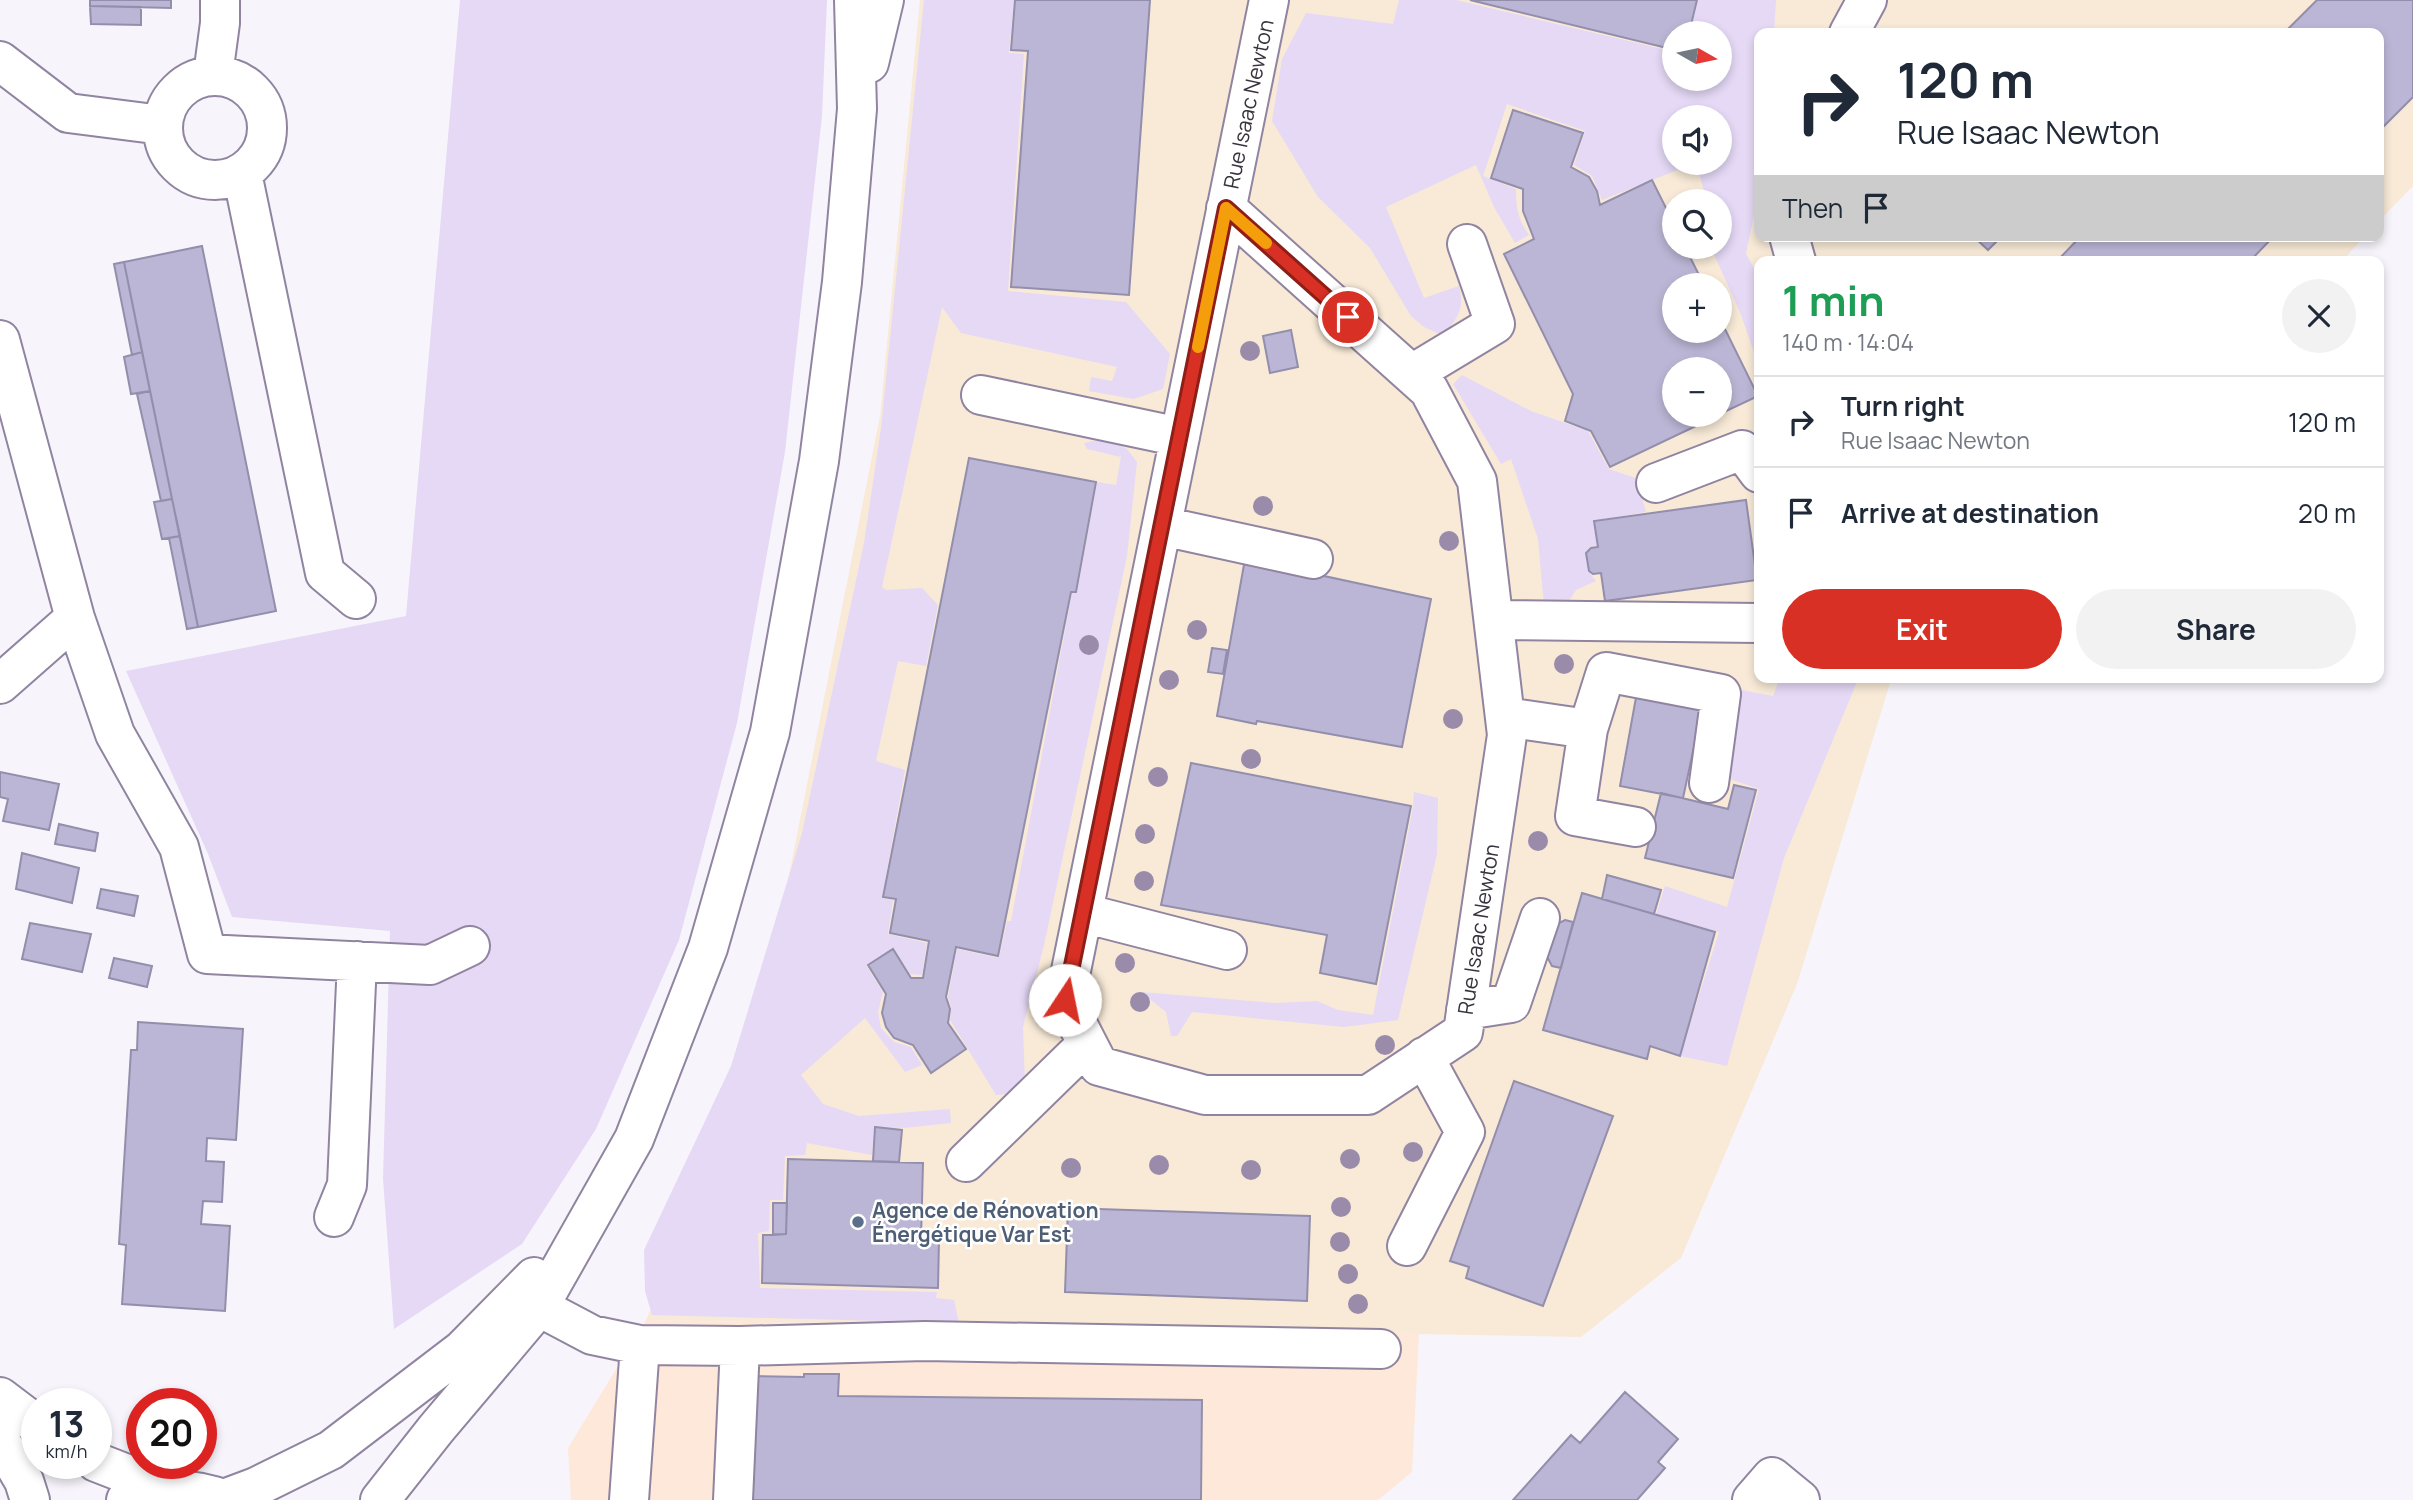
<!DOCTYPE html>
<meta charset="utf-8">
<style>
:root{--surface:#fff;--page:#f2f2f3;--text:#1f2937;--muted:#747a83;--line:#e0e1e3;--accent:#d93025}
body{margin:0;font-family:Manrope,sans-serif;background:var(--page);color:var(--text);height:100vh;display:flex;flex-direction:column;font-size:26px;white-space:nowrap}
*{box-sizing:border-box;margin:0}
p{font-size:23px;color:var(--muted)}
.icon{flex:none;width:38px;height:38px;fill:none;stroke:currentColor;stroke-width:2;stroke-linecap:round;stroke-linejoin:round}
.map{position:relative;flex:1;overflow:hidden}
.details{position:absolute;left:1754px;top:256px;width:630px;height:427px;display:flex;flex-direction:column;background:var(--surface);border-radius:14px;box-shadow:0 4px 10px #0003}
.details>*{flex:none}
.banner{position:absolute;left:1754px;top:28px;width:630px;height:214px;border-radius:14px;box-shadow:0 4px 10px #0003;background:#fff;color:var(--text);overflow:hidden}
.needle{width:46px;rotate:99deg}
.tools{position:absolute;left:1662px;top:21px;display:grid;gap:14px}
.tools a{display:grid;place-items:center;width:70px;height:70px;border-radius:50%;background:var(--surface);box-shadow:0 4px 10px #0003;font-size:35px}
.speed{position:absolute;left:21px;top:1388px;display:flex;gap:14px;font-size:35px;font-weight:700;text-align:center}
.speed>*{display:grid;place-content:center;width:91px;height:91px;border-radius:50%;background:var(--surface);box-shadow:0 4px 10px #0003;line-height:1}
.speed small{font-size:18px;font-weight:400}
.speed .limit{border:10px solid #d22;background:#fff;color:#111}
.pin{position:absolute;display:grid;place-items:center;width:60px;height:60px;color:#fff;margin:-30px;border:4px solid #fff;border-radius:50%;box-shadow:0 2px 7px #0007}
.me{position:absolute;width:77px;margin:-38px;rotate:11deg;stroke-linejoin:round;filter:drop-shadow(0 0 5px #0008)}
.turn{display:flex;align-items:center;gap:24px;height:147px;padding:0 28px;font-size:32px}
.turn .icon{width:91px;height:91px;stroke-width:2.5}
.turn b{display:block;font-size:49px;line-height:60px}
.then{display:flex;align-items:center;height:66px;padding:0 28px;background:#0003;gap:14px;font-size:26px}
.round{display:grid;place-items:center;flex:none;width:74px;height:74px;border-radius:37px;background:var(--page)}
.overview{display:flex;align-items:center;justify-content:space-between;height:119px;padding:0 28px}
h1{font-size:42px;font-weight:700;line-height:52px;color:#1e9e55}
.cta{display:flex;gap:14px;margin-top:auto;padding:14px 28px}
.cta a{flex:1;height:80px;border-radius:42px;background:var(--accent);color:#fff;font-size:28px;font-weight:700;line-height:80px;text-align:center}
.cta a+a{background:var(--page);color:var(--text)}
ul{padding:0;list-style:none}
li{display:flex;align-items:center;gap:21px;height:91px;padding:0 28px;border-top:2px solid var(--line)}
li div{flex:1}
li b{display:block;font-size:26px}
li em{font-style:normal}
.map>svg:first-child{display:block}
.commercial{fill:#fde8da}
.industrial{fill:#f8ead7;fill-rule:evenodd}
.green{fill:#e5d9f6}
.building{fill:#bbb6d5;stroke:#938eab;stroke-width:2}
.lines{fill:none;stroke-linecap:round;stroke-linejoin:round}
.minor-casing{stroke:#9084a0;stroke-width:42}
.major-casing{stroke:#9084a0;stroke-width:42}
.minor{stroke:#fff;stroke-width:38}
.major{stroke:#fff;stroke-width:38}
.tree{fill:#998ba9}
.route-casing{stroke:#8d1f18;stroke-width:18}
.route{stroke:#d93025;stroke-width:12}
.slow{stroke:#f59e0b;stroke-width:12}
.service-dot{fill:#5c6f8a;stroke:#fff;stroke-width:2.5}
.labels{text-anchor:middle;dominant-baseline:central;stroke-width:5;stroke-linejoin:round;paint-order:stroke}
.street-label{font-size:21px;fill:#39333f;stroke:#fff}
.service-label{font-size:21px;font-weight:bold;fill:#4e5e75;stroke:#fff;text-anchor:start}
</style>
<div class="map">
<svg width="2413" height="1500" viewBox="0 0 2413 1500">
<rect width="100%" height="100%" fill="#f7f5fb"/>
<!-- commercial -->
<path class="commercial" d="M 646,1320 L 1419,1334 L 1412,1472 L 1378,1500 L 571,1500 L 568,1448 Z"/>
<!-- industrial -->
<path class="industrial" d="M 920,0 L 2413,0 L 2413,186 L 2378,222 L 2378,33 L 1759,33 L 1759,236 L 2365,236 L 2342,261 L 1759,261 L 1759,677 L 1892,677 L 1797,984 L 1681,1258 L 1581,1337 L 646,1320 L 742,1112 L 880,416 ZM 1675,33 L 1720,33 L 1720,79 L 1675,79 ZM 1675,117 L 1720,117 L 1720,163 L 1675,163 ZM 1675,201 L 1720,201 L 1720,247 L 1675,247 ZM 1675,285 L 1720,285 L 1720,331 L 1675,331 ZM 1675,369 L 1720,369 L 1720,415 L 1675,415 Z"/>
<!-- green -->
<path class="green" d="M 460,0 L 827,0 L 822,116 L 785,452 L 737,723 L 679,940 L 596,1129 L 522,1244 L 394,1329 L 383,1179 L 390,931 L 232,917 L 208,854 L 126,671 L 406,616 Z
M 924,0 L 1014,0 L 1009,53 L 1024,54 L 1008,291 L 1126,302 L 1170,354 L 1163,389 L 1134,399 L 1089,391 L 1091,377 L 1112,381 L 1117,367 L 961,333 L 942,307 L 882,587 L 886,590 L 922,588 L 938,605 L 926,666 L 898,661 L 876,761 L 905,770 L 882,898 L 893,900 L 888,934 L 927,943 L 922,975 L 909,974 L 894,948 L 866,965 L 883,992 L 878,1012 L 881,1028 L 894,1042 L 911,1047 L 922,1065 L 905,1072 L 865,1018 L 801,1075 L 823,1104 L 859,1116 L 950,1109 L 951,1123 L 904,1128 L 874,1127 L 872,1155 L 807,1143 L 805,1155 L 785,1156 L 783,1200 L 770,1200 L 769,1231 L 758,1233 L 760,1288 L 937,1292 L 936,1298 L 954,1300 L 959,1323 L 652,1315 L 645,1291 L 644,1250 L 731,1066 L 802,833 L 864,543 L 881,428 Z
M 1399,0 L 1456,0 L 1675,52 L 1675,79 L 1720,79 L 1720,33 L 1690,33 L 1698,0 L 1776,0 L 1774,33 L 1759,33 L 1759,191 L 1746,254 L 1759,277 L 1759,367 L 1740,312 L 1712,250 L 1712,247 L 1720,247 L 1720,201 L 1707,201 L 1696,163 L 1720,163 L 1720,117 L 1675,117 L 1675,163 L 1695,163 L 1602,200 L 1592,176 L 1574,165 L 1585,131 L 1507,104 L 1483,176 L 1516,189 C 1516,209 1518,219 1529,235 L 1515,243 L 1494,207 L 1476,165 L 1386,207 L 1424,298 L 1459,286 C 1465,310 1458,316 1444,336 L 1424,327 L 1411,316 L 1370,248 L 1318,197 L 1272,121 L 1282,59 L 1306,13 L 1393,24 Z
M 1462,375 L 1531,411 L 1588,431 L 1609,469 L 1636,478 L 1646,512 L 1593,521 L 1597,546 L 1590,547 L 1586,553 L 1589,572 L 1596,581 L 1576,590 L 1567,604 L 1544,606 L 1538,539 L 1511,459 L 1501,464 L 1453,384 Z
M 1108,438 L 1127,449 L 1137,462 L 1127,556 L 1044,945 L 1023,1027 L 1025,1086 L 1009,1094 L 996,1095 L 950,1020 L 951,1007 L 948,997 L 957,949 L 999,958 L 1007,921 L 1011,921 L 1072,593 L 1077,593 L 1097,482 L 1116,485 L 1121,457 L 1087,449 L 1084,443 Z
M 1780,677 L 1859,677 L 1784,858 L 1727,1066 L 1680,1056 L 1719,932 L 1656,914 L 1665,886 L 1727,907 L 1759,789 L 1724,777 L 1742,690 L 1773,696 Z
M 1414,792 L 1438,798 L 1437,854 L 1398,1020 L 1344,1027 L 1192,1012 L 1177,1036 L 1171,1036 L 1166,1012 L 1141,992 L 1275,1003 L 1317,1001 L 1338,1010 L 1373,1015 L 1413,807 Z"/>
<!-- building -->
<path class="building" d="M 90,0 L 171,0 L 171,8 L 90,6 Z
M 1015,0 L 1150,0 L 1129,295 L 1011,287 L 1028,51 L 1011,50 Z
M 1470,0 L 1697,0 L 1689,33 L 1675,33 L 1675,50 Z
M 2317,0 L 2413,0 L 2413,97 L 2378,132 L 2378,33 L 2284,33 Z
M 90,6 L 141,7 L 141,25 L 91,24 Z
M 1513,110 L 1583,133 L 1571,167 L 1589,177 L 1597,191 L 1600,205 L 1652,180 L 1675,226 L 1675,247 L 1685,247 L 1704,285 L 1675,285 L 1675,331 L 1720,331 L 1720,319 L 1758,396 L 1720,414 L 1720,369 L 1675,369 L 1675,415 L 1719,415 L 1610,467 L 1591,431 L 1565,421 L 1573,394 L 1504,254 L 1534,239 L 1523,211 L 1523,189 L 1491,178 Z
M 1973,236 L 2002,236 L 1988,250 Z
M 2081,236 L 2274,236 L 2250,261 L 2057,261 Z
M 202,246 L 276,611 L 198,627 L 124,262 Z
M 124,262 L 142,352 L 132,355 L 114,264 Z
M 1291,330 L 1298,367 L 1270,373 L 1263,336 Z
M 142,352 L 150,391 L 131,394 L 124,357 Z
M 150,391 L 172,499 L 161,501 L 137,394 Z
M 969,458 L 1096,482 L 1076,592 L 1071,592 L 998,956 L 956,947 L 946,997 L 950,1009 L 948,1023 L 966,1049 L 931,1073 L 913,1045 L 894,1038 L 886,1027 L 882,1013 L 886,994 L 868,965 L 893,949 L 911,978 L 923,978 L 929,941 L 890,933 L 896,899 L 883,897 Z
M 172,499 L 180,536 L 162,539 L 154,502 Z
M 1746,500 L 1757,580 L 1605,601 L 1601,573 L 1593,574 L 1589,571 L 1586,553 L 1591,548 L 1598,547 L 1594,521 Z
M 180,536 L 198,627 L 187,629 L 169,538 Z
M 1245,559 L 1431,599 L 1402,747 L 1257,721 L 1256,724 L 1217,716 Z
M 1212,648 L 1227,650 L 1223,674 L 1208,672 Z
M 1637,692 L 1703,705 L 1683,798 L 1620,786 Z
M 1191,763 L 1411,806 L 1376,984 L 1320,973 L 1327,935 L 1161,905 Z
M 0,772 L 59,784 L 49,830 L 3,821 L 8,799 L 0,797 Z
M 1734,785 L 1756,790 L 1733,878 L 1645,858 L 1661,793 L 1728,809 Z
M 59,824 L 98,833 L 95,851 L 55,844 Z
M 22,853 L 79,868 L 72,903 L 16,889 Z
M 1607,875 L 1661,890 L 1654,914 L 1602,899 Z
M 101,889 L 138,896 L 134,916 L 97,908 Z
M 1582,893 L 1715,932 L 1680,1056 L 1650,1046 L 1647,1059 L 1543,1030 Z
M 1565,920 L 1573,922 L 1561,968 L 1552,966 L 1544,951 L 1551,927 Z
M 30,923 L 91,934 L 82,972 L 22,959 Z
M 114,958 L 152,966 L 147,987 L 109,978 Z
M 138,1022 L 243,1029 L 236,1140 L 207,1138 L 206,1161 L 224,1162 L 222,1202 L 203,1201 L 201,1224 L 230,1226 L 225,1311 L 122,1304 L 126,1245 L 119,1244 L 131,1050 L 137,1050 Z
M 1514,1081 L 1613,1116 L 1543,1306 L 1466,1278 L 1469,1267 L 1450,1261 Z
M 875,1127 L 902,1130 L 899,1162 L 873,1161 Z
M 788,1159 L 923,1163 L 921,1239 L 939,1239 L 938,1288 L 762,1283 L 763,1235 L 786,1234 Z
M 773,1203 L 787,1203 L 786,1234 L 773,1235 Z
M 1068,1208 L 1310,1216 L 1307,1301 L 1065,1292 Z
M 804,1374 L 839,1374 L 838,1396 L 1202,1400 L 1201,1500 L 750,1500 L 751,1376 L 804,1377 Z
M 1625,1392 L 1678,1439 L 1658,1462 L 1665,1468 L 1637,1500 L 1513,1500 L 1571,1435 L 1580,1443 Z"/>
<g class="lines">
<defs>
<path id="minor" d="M 1849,33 L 1867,0
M 0,61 L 68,113 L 162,125
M 213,75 L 220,23 L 220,0
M163 128a52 52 0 1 1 104 0a52 52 0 1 1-104 0Z
M 242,173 L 325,573 L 356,599
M 1226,208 L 1429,390 L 1477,481 L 1507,735 L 1463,1032 L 1368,1095 L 1205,1095 L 1099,1066 L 1065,1000 L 1269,0
M 1789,236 L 1796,261
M 0,340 L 75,618 L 115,734 L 179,847 L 207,954 L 430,965 L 470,946
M 1412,374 L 1495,324 L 1467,244
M 981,395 L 1180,437
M 1656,483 L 1742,450 L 1759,473
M 1162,526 L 1313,559
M 1494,620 L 1759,623
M 0,684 L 75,618
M 1505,717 L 1588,729 L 1575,816 L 1636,827
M 1588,729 L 1606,672 L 1721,694 L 1709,783
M 1083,913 L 1227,950
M 1466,1010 L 1511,1003 L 1540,918
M 966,1162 L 1087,1044
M 334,1217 L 347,1185 L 357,961
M 1407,1246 L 1465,1132 L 1424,1057
M 539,1307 L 592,1335 L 640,1345 L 629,1500
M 640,1345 L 740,1346 L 925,1341 L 1381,1349
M 0,1397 L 37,1425
M 0,1440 L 24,1481 L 30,1500
M 96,1462 L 168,1490
M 733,1500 L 740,1346
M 1752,1500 L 1772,1477 L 1800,1500"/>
<path id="major" d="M 869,63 L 884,0
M 224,1499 L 256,1487 L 331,1450 L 462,1350 L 534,1277
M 126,1500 C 163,1489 189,1486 225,1500
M 380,1500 L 436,1429 L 539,1307 L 634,1139 L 708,948 L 770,732 L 819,461 L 842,282 L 857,109 L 854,0"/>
</defs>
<!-- minor casing -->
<use href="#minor" class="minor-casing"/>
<!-- major casing -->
<use href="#major" class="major-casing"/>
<!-- minor -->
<use href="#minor" class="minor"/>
<!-- major -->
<use href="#major" class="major"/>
</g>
<!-- trees -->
<g class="tree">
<circle cx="1250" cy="351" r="10"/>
<circle cx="1263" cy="506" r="10"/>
<circle cx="1449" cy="541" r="10"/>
<circle cx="1197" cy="630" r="10"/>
<circle cx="1089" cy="645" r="10"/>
<circle cx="1564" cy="664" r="10"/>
<circle cx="1169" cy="680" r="10"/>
<circle cx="1453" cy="719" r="10"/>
<circle cx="1251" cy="759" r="10"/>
<circle cx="1158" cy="777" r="10"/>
<circle cx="1145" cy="834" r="10"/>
<circle cx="1538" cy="841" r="10"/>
<circle cx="1144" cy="881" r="10"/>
<circle cx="1125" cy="963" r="10"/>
<circle cx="1140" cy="1002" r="10"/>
<circle cx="1385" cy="1045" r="10"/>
<circle cx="1413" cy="1152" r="10"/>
<circle cx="1350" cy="1159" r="10"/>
<circle cx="1159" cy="1165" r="10"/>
<circle cx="1071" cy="1168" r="10"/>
<circle cx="1251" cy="1170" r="10"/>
<circle cx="1341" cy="1207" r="10"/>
<circle cx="1340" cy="1242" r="10"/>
<circle cx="1348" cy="1274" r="10"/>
<circle cx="1358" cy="1304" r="10"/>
</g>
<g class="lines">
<defs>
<path id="route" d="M 1065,1000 L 1226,208 L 1348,317"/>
</defs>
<!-- route casing -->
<use href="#route" class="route-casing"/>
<!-- route -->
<use href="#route" class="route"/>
<!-- slow -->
<path class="slow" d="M 1198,347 L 1226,208 L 1266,243"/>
</g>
<!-- markers -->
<circle class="service-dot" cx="858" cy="1222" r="7"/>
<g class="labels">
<!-- street labels -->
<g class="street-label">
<text transform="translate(1248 104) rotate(-78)">Rue Isaac Newton</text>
<text transform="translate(1478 929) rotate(-81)">Rue Isaac Newton</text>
</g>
<!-- service labels -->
<g class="service-label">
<text x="872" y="1210">Agence de Rénovation<tspan x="872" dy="24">Énergétique Var Est</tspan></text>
</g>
</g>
</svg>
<div class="tools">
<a><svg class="needle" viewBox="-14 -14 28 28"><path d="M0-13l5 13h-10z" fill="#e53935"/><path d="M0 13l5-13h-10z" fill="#747a83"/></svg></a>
<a><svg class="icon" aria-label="sound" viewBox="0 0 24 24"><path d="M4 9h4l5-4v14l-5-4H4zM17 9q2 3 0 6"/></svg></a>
<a><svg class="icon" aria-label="search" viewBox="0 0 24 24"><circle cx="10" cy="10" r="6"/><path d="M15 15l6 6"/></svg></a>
<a>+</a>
<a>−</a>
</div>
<div class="speed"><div>13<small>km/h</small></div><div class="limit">20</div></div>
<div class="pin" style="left:1348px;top:317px;background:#d93025"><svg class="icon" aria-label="arrive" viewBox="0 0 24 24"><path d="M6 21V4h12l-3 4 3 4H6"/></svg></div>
<svg class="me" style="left:1065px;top:1000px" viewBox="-20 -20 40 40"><circle r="19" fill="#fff"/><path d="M0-13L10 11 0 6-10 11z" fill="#d93025"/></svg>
<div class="banner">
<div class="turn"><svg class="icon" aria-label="right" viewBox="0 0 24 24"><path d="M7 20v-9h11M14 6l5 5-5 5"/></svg><div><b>120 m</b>Rue Isaac Newton</div></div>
<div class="then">Then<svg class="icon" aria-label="arrive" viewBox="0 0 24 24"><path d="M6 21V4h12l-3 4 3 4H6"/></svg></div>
</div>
<section class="details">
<div class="overview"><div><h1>1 min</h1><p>140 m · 14:04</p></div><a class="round"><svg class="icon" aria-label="close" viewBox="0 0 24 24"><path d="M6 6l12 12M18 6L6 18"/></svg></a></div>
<ul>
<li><svg class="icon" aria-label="right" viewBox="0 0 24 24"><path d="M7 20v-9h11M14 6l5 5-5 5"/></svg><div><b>Turn right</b><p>Rue Isaac Newton</p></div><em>120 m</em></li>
<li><svg class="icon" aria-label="arrive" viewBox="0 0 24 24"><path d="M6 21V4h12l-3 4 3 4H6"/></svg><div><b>Arrive at destination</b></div><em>20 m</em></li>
</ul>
<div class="cta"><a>Exit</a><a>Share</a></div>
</section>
</div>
